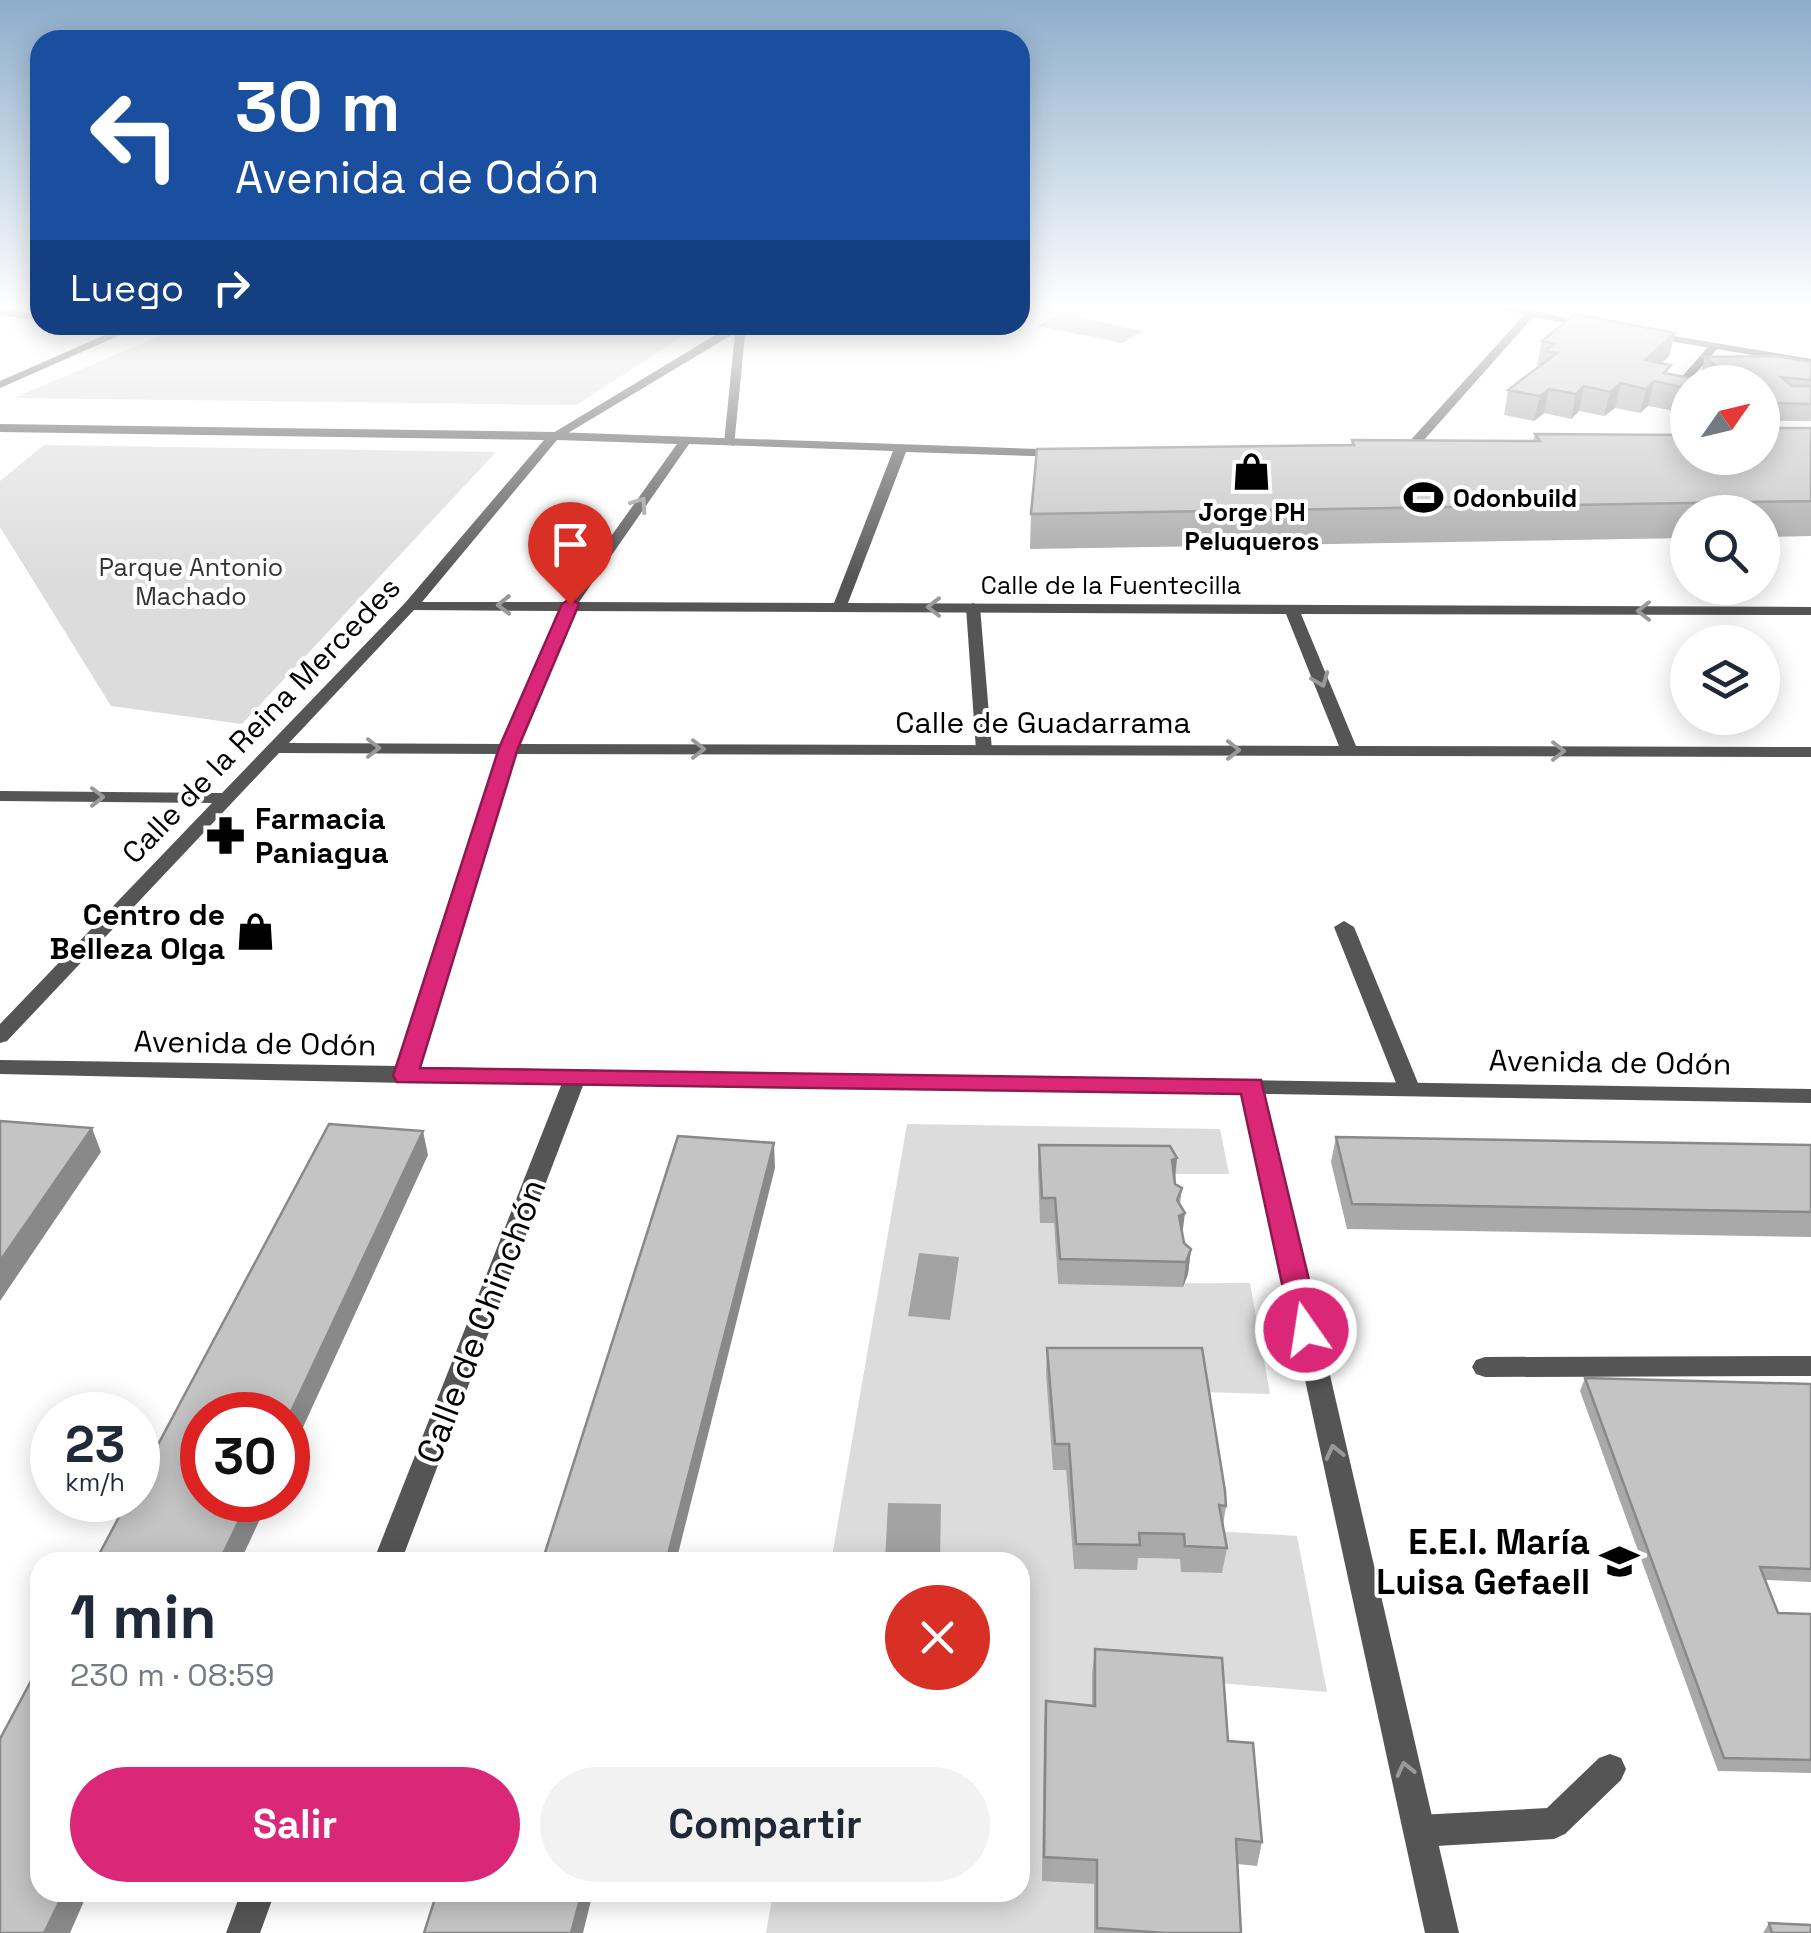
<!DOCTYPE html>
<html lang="es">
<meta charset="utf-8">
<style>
:root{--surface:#fff;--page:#f2f2f3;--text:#1f2937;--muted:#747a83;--accent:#db2777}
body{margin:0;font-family:"Space Grotesk",sans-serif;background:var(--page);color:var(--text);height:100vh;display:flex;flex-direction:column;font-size:38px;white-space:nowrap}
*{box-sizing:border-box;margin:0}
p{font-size:32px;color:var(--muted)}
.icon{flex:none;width:55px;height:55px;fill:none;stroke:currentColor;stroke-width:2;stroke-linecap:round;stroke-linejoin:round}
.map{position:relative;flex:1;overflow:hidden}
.panel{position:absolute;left:30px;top:1552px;width:1000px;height:350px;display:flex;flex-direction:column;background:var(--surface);border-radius:30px;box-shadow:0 5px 25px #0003}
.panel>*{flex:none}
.top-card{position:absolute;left:30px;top:30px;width:1000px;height:305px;border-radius:30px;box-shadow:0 5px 25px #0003;background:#1a4fa0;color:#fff;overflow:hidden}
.needle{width:65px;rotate:56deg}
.tools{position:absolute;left:1670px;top:365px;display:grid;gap:20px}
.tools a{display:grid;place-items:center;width:110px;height:110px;border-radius:50%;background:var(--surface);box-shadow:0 5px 25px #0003;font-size:50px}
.speed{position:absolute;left:30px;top:1392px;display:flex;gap:20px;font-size:50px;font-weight:700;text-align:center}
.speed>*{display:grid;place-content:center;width:130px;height:130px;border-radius:50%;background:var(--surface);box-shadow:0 5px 25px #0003;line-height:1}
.speed small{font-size:25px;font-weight:400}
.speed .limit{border:15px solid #d22;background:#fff;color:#111}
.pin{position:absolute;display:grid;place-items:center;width:85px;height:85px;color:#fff;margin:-102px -42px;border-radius:50% 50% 50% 0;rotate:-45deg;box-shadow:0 0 10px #0007}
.pin .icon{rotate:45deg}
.me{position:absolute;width:110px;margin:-55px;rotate:347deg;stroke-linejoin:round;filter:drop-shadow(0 0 8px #0008)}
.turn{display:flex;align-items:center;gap:35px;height:210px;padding:0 40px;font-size:45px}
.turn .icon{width:130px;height:130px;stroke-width:2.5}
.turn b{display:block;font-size:70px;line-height:85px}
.then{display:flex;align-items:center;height:95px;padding:0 40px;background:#0003;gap:20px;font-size:38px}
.round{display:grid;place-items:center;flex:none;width:105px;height:105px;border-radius:52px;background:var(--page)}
.overview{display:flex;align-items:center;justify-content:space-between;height:170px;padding:0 40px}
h1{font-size:60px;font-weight:700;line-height:75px}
.cta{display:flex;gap:20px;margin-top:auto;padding:20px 40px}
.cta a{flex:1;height:115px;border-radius:60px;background:var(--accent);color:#fff;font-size:40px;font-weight:700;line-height:115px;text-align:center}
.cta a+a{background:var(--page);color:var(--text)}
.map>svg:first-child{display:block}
.green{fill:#dcdcdc}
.water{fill:#a3a3a3}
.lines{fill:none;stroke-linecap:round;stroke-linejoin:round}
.service{fill:#555;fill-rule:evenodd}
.pedestrian{fill:#555;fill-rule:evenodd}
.minor{fill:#555;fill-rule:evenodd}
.wall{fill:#a9a9a9}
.shaded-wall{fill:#898989}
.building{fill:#c4c4c4;stroke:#898989;stroke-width:2.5}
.oneway{stroke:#999}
.route{fill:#db2777;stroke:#8e194d;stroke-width:2.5}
.labels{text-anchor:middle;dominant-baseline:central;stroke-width:8;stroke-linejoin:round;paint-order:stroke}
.far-poi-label{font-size:25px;font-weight:bold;fill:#000;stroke:#fff;text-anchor:start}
.far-park-label{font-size:25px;fill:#333;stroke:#fff}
.far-street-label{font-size:25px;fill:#000;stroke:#fff}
.street-label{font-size:30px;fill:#000;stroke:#fff}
.poi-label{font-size:30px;font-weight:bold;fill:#000;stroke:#fff;text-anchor:start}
.near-street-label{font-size:35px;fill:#000;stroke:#fff}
.near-poi-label{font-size:35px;font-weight:bold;fill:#000;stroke:#fff;text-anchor:end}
</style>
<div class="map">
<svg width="1811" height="1933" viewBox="0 0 1811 1933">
<rect width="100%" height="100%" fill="#fff"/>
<!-- green -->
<path class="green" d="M 185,325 L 700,325 L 577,405 L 14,398 Z
M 44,445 L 496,452 L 242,724 L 111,706 L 0,527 L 0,481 Z
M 907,1124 L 1220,1129 L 1229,1174 L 1171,1174 L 1041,1223 L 1054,1223 L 1058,1284 L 1250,1283 L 1270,1394 L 1202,1392 L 1066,1470 L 1074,1569 L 1136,1558 L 1180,1559 L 1182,1572 L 1221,1573 L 1215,1531 L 1297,1536 L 1327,1692 L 1218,1683 L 1092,1731 L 1042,1880 L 1094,1884 L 1094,1933 L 766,1933 L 773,1893 L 1020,1892 L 1020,1562 L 831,1562 Z"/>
<!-- water -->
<path class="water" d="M 1061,313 L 1143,331 L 1122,343 L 1038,326 Z
M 919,1253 L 959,1257 L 950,1320 L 908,1316 Z
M 888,1503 L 941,1504 L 940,1562 L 885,1562 Z"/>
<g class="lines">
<!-- service -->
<path class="service" d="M 1344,921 L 1354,927 L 1420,1088 L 1417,1093 L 1409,1095 L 1398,1088 L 1334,927 Z
M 1811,1356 L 1811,1376 L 1485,1377 L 1476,1374 L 1472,1367 L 1476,1360 L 1485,1357 Z
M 1610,1754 L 1621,1758 L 1626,1769 L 1621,1780 L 1565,1834 L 1554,1839 L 1419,1847 L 1407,1842 L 1403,1831 L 1407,1820 L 1419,1815 L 1547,1808 L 1599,1758 Z"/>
<!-- pedestrian -->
<path class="pedestrian" d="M 732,325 L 746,325 L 734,446 L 724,443 L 735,333 L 558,439 L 548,436 Z
M 1710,345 L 1719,347 L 1688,382 L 1688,390 L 1677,386 L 1677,382 Z
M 973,603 L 980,607 L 992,750 L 984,755 L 976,750 L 966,607 Z"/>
<!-- minor -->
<path class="minor" d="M 1494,307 L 1517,307 L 1597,325 L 1592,328 L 1533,317 L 1416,449 L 1408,449 L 1408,443 L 1524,315 Z
M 0,309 L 40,315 L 40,321 L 0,315 Z
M 82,325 L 122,328 L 143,325 L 0,388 L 0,381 L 112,332 Z
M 1650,332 L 1811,359 L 1811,365 L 1646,337 L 1645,335 Z
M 0,424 L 554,432 L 1065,450 L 1067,453 L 1061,457 L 906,452 L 848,603 L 1811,607 L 1811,615 L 1301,614 L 1356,746 L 1811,747 L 1811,757 L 516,754 L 420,1067 L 1811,1089 L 1811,1103 L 1265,1094 L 1459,1933 L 1425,1933 L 1243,1094 L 584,1083 L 401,1562 L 373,1562 L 562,1083 L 406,1083 L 0,1074 L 0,1060 L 398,1066 L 499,754 L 279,753 L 7,1041 L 0,1043 L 0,1024 L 212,803 L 0,801 L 0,791 L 222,793 L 405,603 L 544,440 L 0,432 ZM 557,440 L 677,444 L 564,602 L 422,602 ZM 689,444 L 893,451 L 834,603 L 579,602 ZM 414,610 L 560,611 L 503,744 L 289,743 ZM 574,611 L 1286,614 L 1339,746 L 519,744 Z
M 241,1892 L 275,1892 L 260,1933 L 226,1933 Z"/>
</g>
<!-- wall -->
<path class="wall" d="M 1675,333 L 1669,356 L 1662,363 L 1669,374 L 1691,378 L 1685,402 L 1675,411 L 1648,406 L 1640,413 L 1615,408 L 1604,416 L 1579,411 L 1571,419 L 1544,413 L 1534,421 L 1504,415 L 1508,390 L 1540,365 L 1537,365 L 1542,341 Z
M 1705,357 L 1811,362 L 1811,421 L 1762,421 L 1762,382 L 1711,382 L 1701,374 Z
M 1681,428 L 1811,428 L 1811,536 L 1762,537 L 1762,512 L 1688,512 L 1688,538 L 1030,549 L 1031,514 L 1351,445 L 1352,440 L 1533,441 L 1535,434 L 1679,435 Z
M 1336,1137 L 1811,1145 L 1811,1237 L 1347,1229 L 1331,1162 Z
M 1039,1145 L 1177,1158 L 1175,1184 L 1182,1188 L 1180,1204 L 1182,1235 L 1184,1243 L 1191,1249 L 1188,1274 L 1183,1287 L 1058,1284 L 1054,1223 L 1040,1223 L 1038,1169 Z
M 1047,1348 L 1226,1506 L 1223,1526 L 1227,1548 L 1222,1573 L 1181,1572 L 1180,1559 L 1138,1558 L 1137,1570 L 1074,1569 L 1066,1470 L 1053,1470 L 1046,1373 Z
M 1585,1378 L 1811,1384 L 1811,1582 L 1766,1580 L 1778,1613 L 1811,1614 L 1811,1773 L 1718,1771 L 1580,1391 Z
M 1095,1649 L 1228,1741 L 1262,1842 L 1257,1866 L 1237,1864 L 1241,1933 L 1094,1933 L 1094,1884 L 1042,1881 L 1044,1726 L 1046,1701 L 1092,1706 L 1092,1674 Z
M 1769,1923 L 1811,1933 L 1763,1933 Z"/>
<!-- shaded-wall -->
<path class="shaded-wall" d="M 1675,333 L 1669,356 L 1639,384 L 1645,360 Z
M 1691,378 L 1690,382 L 1688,382 L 1688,392 L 1685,402 L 1675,411 L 1681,387 Z
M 1654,381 L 1648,406 L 1640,413 L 1646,389 Z
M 1621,383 L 1615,408 L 1604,416 L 1610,392 Z
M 1584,386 L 1579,411 L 1571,419 L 1576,394 Z
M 1549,389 L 1544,413 L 1534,421 L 1540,396 Z
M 92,1128 L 101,1152 L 0,1301 L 0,1261 Z
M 423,1131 L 428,1155 L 288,1460 L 288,1418 Z
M 774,1143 L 775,1168 L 676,1562 L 666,1562 Z
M 1177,1158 L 1174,1183 L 1172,1160 Z
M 1185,1213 L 1182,1237 L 1179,1216 Z
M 1191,1249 L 1188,1274 L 1183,1287 L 1186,1262 Z
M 249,1500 L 269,1500 L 240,1562 L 219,1562 Z
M 64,1892 L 88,1892 L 70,1933 L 44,1933 Z
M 582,1892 L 593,1892 L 583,1933 L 571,1933 Z"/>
<!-- building -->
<path class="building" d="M 1575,314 L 1675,333 L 1645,360 L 1671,365 L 1664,373 L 1691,378 L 1681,387 L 1654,381 L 1646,389 L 1621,383 L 1610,392 L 1584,386 L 1576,394 L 1549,389 L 1540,396 L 1508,390 L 1557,353 L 1545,351 L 1554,344 L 1542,341 Z
M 1776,356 L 1811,362 L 1811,380 L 1781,377 L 1792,386 L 1811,386 L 1811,404 L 1762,403 L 1762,382 L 1734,382 L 1705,357 Z
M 1762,428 L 1811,428 L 1811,501 L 1031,514 L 1037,449 L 1354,445 L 1352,440 L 1540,441 L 1535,434 L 1688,435 L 1688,458 L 1762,458 Z
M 0,1121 L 92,1128 L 0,1261 Z
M 329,1124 L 423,1131 L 288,1418 L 288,1415 L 202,1415 L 202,1500 L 249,1500 L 219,1562 L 95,1562 L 128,1500 L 138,1500 L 138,1482 Z
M 678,1136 L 774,1143 L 666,1562 L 542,1562 Z
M 1336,1137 L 1811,1145 L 1811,1212 L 1352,1204 Z
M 1039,1145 L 1170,1146 L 1177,1158 L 1172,1160 L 1175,1184 L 1182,1188 L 1177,1200 L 1185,1213 L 1179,1216 L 1184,1243 L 1191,1249 L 1186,1262 L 1060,1259 L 1055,1198 L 1042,1198 Z
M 1047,1348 L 1202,1348 L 1225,1491 L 1226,1506 L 1219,1505 L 1227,1548 L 1185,1546 L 1184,1534 L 1139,1533 L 1140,1545 L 1076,1544 L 1069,1444 L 1055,1444 Z
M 1585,1378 L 1811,1384 L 1811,1569 L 1760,1567 L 1778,1613 L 1811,1614 L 1811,1760 L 1724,1758 Z
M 1095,1649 L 1222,1658 L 1228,1741 L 1253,1743 L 1262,1842 L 1236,1839 L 1241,1933 L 1165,1933 L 1097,1928 L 1097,1860 L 1044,1857 L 1046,1701 L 1095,1706 Z
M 40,1664 L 40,1892 L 64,1892 L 44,1933 L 0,1933 L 0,1739 Z
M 437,1892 L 582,1892 L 571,1933 L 424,1933 Z
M 1769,1923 L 1811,1925 L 1811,1933 L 1772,1933 Z"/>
<!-- one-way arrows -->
<defs><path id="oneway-chevron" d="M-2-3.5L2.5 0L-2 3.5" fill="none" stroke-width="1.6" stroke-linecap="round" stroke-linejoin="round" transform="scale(2.5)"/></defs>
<g class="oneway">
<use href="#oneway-chevron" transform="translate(640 504) rotate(-55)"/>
<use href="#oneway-chevron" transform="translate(504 605) rotate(179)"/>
<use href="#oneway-chevron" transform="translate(934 607) rotate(-180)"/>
<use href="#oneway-chevron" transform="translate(1644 611) rotate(-180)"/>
<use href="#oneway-chevron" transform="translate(1321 680) rotate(68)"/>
<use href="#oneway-chevron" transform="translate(373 748)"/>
<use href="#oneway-chevron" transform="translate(698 749)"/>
<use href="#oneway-chevron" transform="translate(1233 750)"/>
<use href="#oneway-chevron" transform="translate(1558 751)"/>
<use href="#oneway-chevron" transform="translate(97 797)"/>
<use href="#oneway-chevron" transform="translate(1334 1452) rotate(-103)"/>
<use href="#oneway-chevron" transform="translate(1405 1769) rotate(-103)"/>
</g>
<!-- sky -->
<linearGradient id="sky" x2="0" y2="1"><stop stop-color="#8cadcc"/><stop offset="0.53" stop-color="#fff"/><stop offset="1" stop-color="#fff" stop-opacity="0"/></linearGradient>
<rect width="1811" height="578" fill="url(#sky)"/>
<!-- route -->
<path class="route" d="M 570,599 L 579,604 L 518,748 L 420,1068 L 1261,1080 L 1321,1330 L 1317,1337 L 1296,1337 L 1292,1330 L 1241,1094 L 397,1082 L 393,1076 L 499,748 L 562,604 Z"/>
<!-- icons -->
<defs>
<symbol id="shop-bare" viewBox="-9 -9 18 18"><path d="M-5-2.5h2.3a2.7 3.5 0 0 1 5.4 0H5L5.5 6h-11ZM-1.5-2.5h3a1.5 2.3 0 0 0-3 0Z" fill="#000" stroke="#fff" stroke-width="2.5" paint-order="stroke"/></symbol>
<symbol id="stadium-bare" viewBox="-9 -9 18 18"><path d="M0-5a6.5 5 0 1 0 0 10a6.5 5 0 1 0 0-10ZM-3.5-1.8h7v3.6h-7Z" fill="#000" stroke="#fff" stroke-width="2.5" paint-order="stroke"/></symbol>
<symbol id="pharmacy-bare" viewBox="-9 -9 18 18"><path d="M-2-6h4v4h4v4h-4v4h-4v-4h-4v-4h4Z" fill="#000" stroke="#fff" stroke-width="2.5" paint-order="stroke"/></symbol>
<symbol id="school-bare" viewBox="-9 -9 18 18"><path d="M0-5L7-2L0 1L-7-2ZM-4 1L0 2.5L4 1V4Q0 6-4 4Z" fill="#000" stroke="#fff" stroke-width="2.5" paint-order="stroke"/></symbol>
</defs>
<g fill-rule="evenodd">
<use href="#shop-bare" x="1224" y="444" width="55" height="55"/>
<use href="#stadium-bare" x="1396" y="470" width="55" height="55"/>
<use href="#pharmacy-bare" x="198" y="808" width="55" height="55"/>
<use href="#shop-bare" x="228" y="904" width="55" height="55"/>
<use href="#school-bare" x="1592" y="1534" width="55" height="55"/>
</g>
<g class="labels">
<!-- far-poi labels -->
<g class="far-poi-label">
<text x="1453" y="498">Odonbuild</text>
<text x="1252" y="512" text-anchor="middle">Jorge PH<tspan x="1252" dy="29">Peluqueros</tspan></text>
</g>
<!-- far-park labels -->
<g class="far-park-label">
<text x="191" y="567">Parque Antonio<tspan x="191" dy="29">Machado</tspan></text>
</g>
<!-- far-street labels -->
<g class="far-street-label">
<text x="1111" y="585">Calle de la Fuentecilla</text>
</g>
<!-- street labels -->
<g class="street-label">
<text transform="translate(261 720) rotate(-46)">Calle de la Reina Mercedes</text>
<text x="1043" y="722">Calle de Guadarrama</text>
<text transform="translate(255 1043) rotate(1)">Avenida de Odón</text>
<text transform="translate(1610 1062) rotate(1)">Avenida de Odón</text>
</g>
<!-- poi labels -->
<g class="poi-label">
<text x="255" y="818">Farmacia<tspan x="255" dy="34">Paniagua</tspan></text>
<text x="225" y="914" text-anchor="end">Centro de<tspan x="225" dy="34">Belleza Olga</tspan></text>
</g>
<!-- near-street labels -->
<g class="near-street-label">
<text transform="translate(481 1321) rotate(-69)">Calle de Chinchón</text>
</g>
<!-- near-poi labels -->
<g class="near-poi-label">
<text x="1590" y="1542">E.E.I. María<tspan x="1590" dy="40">Luisa Gefaell</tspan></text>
</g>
</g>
</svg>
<div class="tools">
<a><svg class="needle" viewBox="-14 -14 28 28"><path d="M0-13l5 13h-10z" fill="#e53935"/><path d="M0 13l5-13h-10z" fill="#747a83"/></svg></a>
<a><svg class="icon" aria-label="search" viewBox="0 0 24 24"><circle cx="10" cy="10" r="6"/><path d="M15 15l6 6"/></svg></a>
<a><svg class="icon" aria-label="layers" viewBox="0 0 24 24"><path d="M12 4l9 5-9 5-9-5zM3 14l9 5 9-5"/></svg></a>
</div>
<div class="speed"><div>23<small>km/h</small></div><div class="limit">30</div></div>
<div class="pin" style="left:570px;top:604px;background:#d93025"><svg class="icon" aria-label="arrive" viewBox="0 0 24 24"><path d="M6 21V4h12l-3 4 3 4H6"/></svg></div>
<svg class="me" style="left:1306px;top:1330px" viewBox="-20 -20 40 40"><circle r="17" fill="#db2777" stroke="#fff" stroke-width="3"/><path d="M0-11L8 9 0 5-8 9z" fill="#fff"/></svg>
<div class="top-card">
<div class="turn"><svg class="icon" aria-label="left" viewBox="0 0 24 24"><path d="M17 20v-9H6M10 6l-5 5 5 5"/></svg><div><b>30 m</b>Avenida de Odón</div></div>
<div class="then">Luego<svg class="icon" aria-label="right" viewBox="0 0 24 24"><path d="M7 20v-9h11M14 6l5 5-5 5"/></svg></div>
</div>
<section class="panel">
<div class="overview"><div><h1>1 min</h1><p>230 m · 08:59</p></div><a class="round" style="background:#d93025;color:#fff"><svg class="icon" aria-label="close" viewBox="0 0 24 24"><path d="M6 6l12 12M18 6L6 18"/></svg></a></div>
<div class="cta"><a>Salir</a><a>Compartir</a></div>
</section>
</div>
